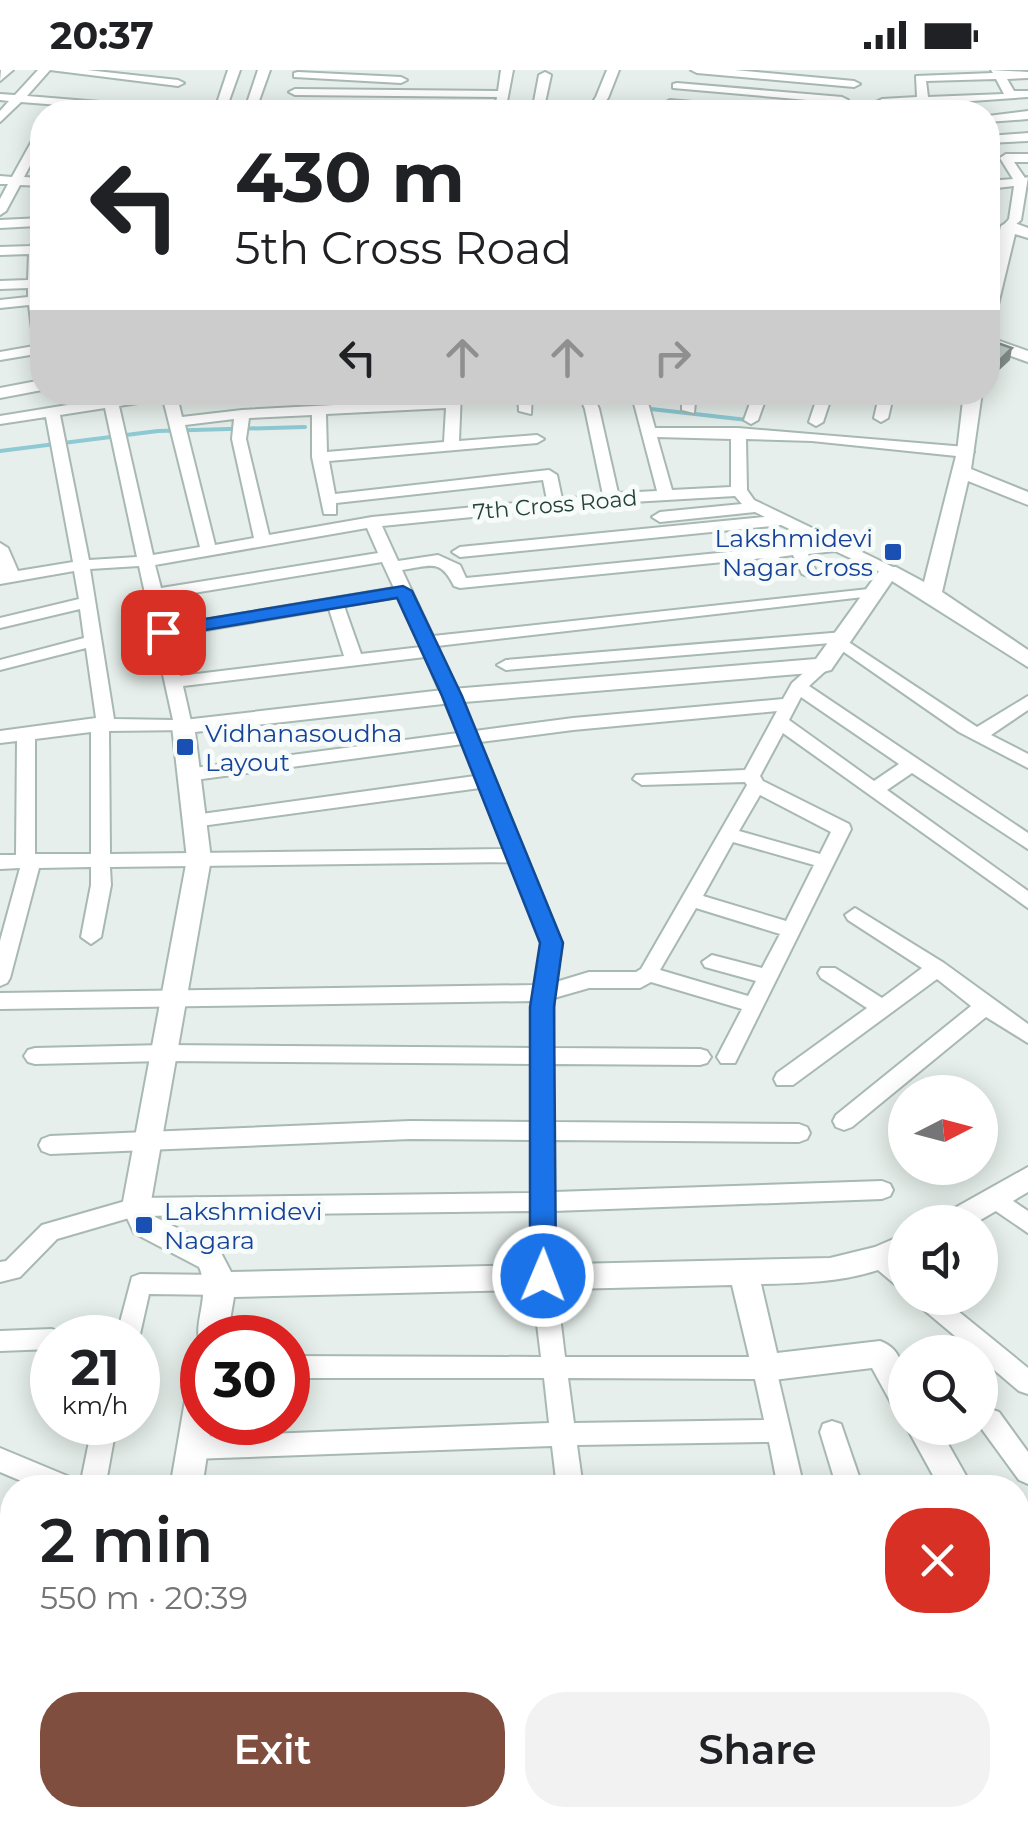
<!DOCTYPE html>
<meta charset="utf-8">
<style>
:root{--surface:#fff;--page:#f2f2f2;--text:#202124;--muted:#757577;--accent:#7f4e3f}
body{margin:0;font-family:Montserrat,sans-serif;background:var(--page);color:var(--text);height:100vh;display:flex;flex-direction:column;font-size:38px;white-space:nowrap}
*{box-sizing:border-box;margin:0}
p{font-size:32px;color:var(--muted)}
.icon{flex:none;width:55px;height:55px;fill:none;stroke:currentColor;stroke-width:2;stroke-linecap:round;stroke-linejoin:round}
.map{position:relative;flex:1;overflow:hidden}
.drawer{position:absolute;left:0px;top:1405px;width:1030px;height:352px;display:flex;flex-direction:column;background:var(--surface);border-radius:40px 40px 0 0;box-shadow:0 5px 25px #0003}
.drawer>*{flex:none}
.banner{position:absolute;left:30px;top:30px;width:970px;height:305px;border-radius:40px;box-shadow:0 5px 25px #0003;background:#fff;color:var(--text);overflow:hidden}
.needle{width:65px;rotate:84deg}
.buttons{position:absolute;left:888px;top:1005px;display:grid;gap:20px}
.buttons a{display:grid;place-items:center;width:110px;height:110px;border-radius:50%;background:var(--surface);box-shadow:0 5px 25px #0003;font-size:50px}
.speed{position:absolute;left:30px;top:1245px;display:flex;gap:20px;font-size:50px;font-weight:700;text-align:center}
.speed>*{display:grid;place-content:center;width:130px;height:130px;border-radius:50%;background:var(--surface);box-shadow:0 5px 25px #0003;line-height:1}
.speed small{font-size:25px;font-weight:400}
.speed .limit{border:15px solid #d22;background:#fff;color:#111}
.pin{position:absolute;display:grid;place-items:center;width:85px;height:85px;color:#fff;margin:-42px;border-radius:20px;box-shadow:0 5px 15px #0006}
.me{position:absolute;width:110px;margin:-55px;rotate:1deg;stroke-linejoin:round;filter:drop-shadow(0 0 8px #0008)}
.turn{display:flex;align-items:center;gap:35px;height:210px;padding:0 40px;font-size:45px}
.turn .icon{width:130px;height:130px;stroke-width:2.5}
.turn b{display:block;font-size:70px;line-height:85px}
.lanes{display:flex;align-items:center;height:95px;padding:0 40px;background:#0003;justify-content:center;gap:50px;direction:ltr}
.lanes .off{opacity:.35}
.round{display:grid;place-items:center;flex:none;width:105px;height:105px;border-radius:40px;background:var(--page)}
.summary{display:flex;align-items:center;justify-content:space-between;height:170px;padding:0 40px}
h1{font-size:60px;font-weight:600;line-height:75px}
.button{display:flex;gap:20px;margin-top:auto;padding:20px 40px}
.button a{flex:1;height:115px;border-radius:40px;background:var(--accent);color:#fff;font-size:40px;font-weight:600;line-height:115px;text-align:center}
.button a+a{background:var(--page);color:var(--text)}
.status{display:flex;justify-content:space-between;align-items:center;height:70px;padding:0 50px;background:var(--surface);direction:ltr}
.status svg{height:28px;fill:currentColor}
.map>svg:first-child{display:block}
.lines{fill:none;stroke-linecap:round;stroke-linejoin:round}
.stream-far1{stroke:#8ec9d4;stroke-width:4}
.stream{stroke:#8ec9d4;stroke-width:6}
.minor-casing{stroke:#a8b8b2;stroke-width:4}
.tertiary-casing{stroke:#a8b8b2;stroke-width:4}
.minor{fill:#fff;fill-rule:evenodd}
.tertiary{fill:#fff;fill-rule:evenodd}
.wall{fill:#a1aea9}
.shaded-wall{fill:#838d89}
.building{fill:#bbcac4;stroke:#838d89;stroke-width:2.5}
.route{fill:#1a73e8;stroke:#114b97;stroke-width:2.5}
.transit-dot{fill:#1a4fb4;stroke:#f7fbf9;stroke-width:4}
.labels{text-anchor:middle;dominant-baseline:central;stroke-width:10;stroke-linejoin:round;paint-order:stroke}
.far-street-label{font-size:22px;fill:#24423a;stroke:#f7fbf9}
.transit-label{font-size:25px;fill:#164399;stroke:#f7fbf9;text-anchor:start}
</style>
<div class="status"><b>20:37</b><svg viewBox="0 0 49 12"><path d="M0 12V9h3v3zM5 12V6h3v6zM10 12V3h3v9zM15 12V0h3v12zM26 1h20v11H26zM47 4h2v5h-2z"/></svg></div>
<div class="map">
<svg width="1028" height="1756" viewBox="0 0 1028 1756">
<rect width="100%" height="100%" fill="#e6efeb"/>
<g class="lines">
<!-- stream-far1 -->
<path class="stream-far1" d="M 651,339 L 756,351
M 0,381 L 158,361 L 305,357"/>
<!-- stream -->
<path class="stream" d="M 1018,1660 L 1028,1661
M 887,1756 L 891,1745"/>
<defs>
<path id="minor" d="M 1,0 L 13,0 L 0,11 Z
M 38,0 L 87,0 L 178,10 L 184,13 L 178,16 L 50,0 L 27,26 L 185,39 L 191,42 L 148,42 L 21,32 L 0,52 L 0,41 L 9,31 L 0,30 L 0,24 L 15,25 Z
M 228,0 L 240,0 L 225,42 L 214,42 Z
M 258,0 L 270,0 L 255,42 L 244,42 Z
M 501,0 L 513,0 L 505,42 L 275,42 L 291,35 L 495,38 L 497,27 L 295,25 L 289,22 L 295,19 L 498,21 Z
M 607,0 L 619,0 L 608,28 L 597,42 L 586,42 L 596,27 Z
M 691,0 L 735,0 L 854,11 L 860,14 L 854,17 L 697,3 Z
M 991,0 L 1028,2 L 1028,8 L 1007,9 L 1014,21 L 1028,21 L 1028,27 L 929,34 L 929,42 L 919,42 L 917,34 L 882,35 L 876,32 L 882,29 L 917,27 L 916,6 L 993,3 ZM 996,9 L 1004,24 L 928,27 L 926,11 Z
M 298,2 L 401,7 L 407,10 L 401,13 L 294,7 L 294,3 Z
M 545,2 L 551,5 L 543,42 L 532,42 L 539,5 Z
M 677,13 L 842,27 L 848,30 L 842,33 L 673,18 L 673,14 Z
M 670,30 L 772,39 L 778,42 L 738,42 L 666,35 L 664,33 Z
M 1028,41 L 1028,49 L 988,52 L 988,46 Z
M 38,60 L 42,60 L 42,73 L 24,107 L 42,108 L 42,116 L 20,115 L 6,141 L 0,145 L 0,129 L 8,114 L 0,114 L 0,106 L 12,107 Z
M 1028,63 L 1028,71 L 988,73 L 988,66 Z
M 1006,84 L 1028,84 L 1028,92 L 1014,92 L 1025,108 L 1028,107 L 1021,150 L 1009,160 L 1003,156 L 1009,149 L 1014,116 L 988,119 L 988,111 L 1013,109 L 1000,88 Z
M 42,148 L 42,283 L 0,290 L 0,282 L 34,276 L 29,235 L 0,238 L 0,230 L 28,227 L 28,218 L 0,219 L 0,211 L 28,210 L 29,184 L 0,185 L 0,177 L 31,176 L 37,156 L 0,158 L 0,150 Z
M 147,322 L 185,322 L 177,326 L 182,347 L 242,340 L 446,329 L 447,322 L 461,322 L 459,371 L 537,365 L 544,369 L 537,373 L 329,391 L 335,424 L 549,400 L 557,405 L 562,429 L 603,425 L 585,339 L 578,322 L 592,322 L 599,339 L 618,423 L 657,421 L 631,322 L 645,322 L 655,358 L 738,358 L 966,377 L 974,382 L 966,387 L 812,371 L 746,369 L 747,420 L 754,430 L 895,498 L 897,501 L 889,506 L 835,481 L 808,484 L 816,501 L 808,506 L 802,504 L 793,485 L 779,487 L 786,503 L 778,508 L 772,506 L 764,488 L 460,518 L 454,516 C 440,488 431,496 402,500 L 433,566 L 878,518 L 878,524 L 872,526 L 437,576 L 475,661 L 573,648 L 783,629 L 792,613 L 817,591 L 829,591 L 832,595 L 809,616 L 1028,763 L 1028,779 L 912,703 L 887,720 L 1028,821 L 1028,838 L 783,663 L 760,706 L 763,711 L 849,754 L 851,759 L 735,993 L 721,993 L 717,987 L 742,939 L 651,912 L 640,918 L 589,918 L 554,928 L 553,978 L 700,979 L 707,981 L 711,987 L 707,993 L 700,995 L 553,994 L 553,1052 L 799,1054 L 807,1057 L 810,1063 L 807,1069 L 799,1072 L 553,1070 L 554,1122 L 882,1111 L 890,1114 L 893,1120 L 890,1126 L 882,1129 L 554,1141 L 555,1205 L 565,1287 L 765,1287 L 774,1290 L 804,1418 L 778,1418 L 769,1372 L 577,1375 L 583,1418 L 557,1418 L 552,1376 L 191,1389 L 182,1386 L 179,1378 L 182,1370 L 191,1367 L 549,1353 L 544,1308 L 288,1308 L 288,1286 L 541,1287 L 531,1205 L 531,1141 L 136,1146 L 57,1169 L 20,1207 L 0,1212 L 0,1192 L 6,1191 L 42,1155 L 136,1128 L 531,1123 L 532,1070 L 410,1069 L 50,1084 L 42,1081 L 39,1075 L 42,1069 L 50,1066 L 410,1051 L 532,1052 L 532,994 L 164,991 L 35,994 L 28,992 L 24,986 L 28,980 L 35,978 L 164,975 L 532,978 L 533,931 L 0,939 L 0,923 L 535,915 L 542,873 L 510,792 L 110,797 L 111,815 L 101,867 L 91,874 L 81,867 L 91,815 L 91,797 L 39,798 L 10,908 L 7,913 L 0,916 L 0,871 L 20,798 L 0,799 L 0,785 L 16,785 L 17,671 L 0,673 L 0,661 L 96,648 L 86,578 L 0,600 L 0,590 L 84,568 L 80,539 L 0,558 L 0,548 L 79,529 L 74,501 L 0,514 L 0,473 L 8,478 L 18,501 L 73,492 L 46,347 L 0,354 L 0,346 ZM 163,329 L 200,477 L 153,485 L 119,336 ZM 105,338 L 137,487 L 89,490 L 60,345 ZM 446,338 L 444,372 L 327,382 L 326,344 ZM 312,345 L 312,387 L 324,444 L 336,444 L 336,433 L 543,410 L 547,430 L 372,447 L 269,465 L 246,369 L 249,348 ZM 234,349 L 232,369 L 254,468 L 215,475 L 185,355 ZM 657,367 L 731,369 L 731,417 L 672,420 ZM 735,426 L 742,434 L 660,442 L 652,447 L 660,452 L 755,442 L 765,447 L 460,477 L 452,482 L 460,487 L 781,455 L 819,473 L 466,508 L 460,495 L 438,485 L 398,491 L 382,456 L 615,433 ZM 367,458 L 378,483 L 161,518 L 155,495 ZM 382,492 L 394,518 L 169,556 L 163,528 ZM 139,496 L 173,650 L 114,649 L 90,499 ZM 398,527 L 421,577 L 361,584 L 344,536 ZM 329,539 L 344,586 L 180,606 L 171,566 ZM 425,587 L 458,663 L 187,699 L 178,705 L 187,711 L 463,674 L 475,706 L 194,745 L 185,751 L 194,757 L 480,718 L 504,779 L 110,784 L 109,661 L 189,660 L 192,656 L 183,616 ZM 801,627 L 899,694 L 874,711 L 789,650 ZM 777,641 L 745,700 L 636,705 L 633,709 L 642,715 L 745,712 L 747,715 L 641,899 L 636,902 L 589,902 L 556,912 L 562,873 L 480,672 L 573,660 ZM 91,662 L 91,784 L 35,784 L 35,669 ZM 760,725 L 831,762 L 820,784 L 739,761 ZM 733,772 L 814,795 L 786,851 L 703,826 ZM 696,838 L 780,864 L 762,898 L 712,885 L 702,892 L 705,897 L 756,911 L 748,926 L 660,900 ZM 568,1308 L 755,1309 L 764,1350 L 574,1353 Z
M 518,322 L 532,322 L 531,344 L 519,341 Z
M 682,322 L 696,322 L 694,343 L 682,340 Z
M 754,322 L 768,322 L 758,350 L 751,354 L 744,350 Z
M 819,322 L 833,322 L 823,352 L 816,356 L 809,352 Z
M 880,322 L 894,322 L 888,348 L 881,352 L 874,348 Z
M 844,562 L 852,567 L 847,571 L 977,657 L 1028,626 L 1028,640 L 991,665 L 1028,684 L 1028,698 L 959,662 L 831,573 L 506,600 L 497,595 L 506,590 Z
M 855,838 L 944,893 L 1028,954 L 1028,973 L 986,947 L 852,1057 L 844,1060 L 836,1057 L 833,1051 L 836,1045 L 971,936 L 937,909 L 793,1015 L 777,1015 L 774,1009 L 777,1003 L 867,938 L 821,908 L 818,903 L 821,898 L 835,898 L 882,928 L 922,898 L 848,850 L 845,845 Z
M 995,1119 L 1028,1141 L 1028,1163 L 987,1135 L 984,1128 L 987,1121 Z
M 880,1178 L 905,1195 L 905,1219 L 897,1216 L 872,1195 L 868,1188 L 872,1181 Z
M 140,1204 L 222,1205 L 230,1208 L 234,1215 L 230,1222 L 222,1225 L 149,1224 L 138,1273 L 138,1268 L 80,1268 L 84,1261 L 119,1256 L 132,1207 Z
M 914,1228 L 942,1228 L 1028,1298 L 1028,1324 L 1019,1321 L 980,1288 L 980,1282 L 974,1282 L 918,1235 Z
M 52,1259 L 60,1262 L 63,1268 L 52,1268 L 52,1279 L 0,1281 L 0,1261 Z
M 990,1339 L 999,1342 L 1028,1382 L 1028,1414 L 1019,1410 L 981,1358 L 981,1342 Z
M 832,1351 L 841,1354 L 863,1418 L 837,1418 L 820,1362 L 823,1354 Z
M 93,1352 L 117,1352 L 105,1418 L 38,1418 L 0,1402 L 0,1378 L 77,1410 L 80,1416 Z
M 0,1456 L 12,1461 L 12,1485 L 0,1481 Z
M 0,1534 L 12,1539 L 12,1566 L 0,1561 Z
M 0,1652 L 12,1658 L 12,1688 L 0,1682 Z
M 1018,1731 L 1028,1731 L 1028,1756 L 1008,1755 L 1004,1745 L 1018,1745 Z
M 73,1745 L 101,1745 L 98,1756 L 70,1756 Z
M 136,1745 L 164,1745 L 161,1756 L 133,1756 Z"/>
<path id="tertiary" d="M 1009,151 L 1028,158 L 1028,168 L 1015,164 L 997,239 L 988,244 L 988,208 L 1001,156 Z
M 988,267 L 1028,281 L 1028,292 L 988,278 Z
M 42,310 L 42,320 L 0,328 L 0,318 Z
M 964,322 L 982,322 L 971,399 L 1028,422 L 1028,435 L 968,411 L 942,522 L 1028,580 L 1028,597 L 892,511 L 831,600 L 823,602 L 452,633 L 195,662 L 211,789 L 150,1137 L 155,1147 L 219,1179 L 231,1202 L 830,1188 L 875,1177 L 905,1164 L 905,1189 C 859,1212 811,1213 761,1214 L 777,1283 L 880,1271 C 909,1281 905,1316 905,1342 L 894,1338 L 872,1298 L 765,1311 L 754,1307 L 732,1215 L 234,1227 L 227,1268 L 202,1268 L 201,1277 C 191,1254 212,1226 199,1197 L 134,1163 L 122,1137 L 187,789 L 172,656 L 175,651 L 452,619 L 816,589 L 882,497 L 896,497 L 924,512 L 957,382 Z
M 1028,1097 L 1028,1122 L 977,1152 L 940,1152 L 944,1144 Z
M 202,1305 L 202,1352 L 212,1352 L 202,1418 L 170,1418 L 187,1319 L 191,1309 Z
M 907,1358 L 939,1358 L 973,1418 L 940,1418 Z
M 1018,1507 L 1028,1511 L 1028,1557 L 1018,1553 Z
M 102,1745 L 138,1745 L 136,1756 L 100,1756 Z"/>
</defs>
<!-- minor casing -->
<use href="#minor" class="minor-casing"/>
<!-- tertiary casing -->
<use href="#tertiary" class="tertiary-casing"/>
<!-- minor -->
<use href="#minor" class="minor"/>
<!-- tertiary -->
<use href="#tertiary" class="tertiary"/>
</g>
<!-- wall -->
<path class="wall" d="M 988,280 L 1010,290 L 996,303 L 988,301 Z"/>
<!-- shaded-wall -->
<path class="shaded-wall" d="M 1012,278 L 1010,290 L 996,303 L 998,292 Z"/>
<!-- building -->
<path class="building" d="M 992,271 L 1012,278 L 998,292 L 988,289 L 988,280 Z"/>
<!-- route -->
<path class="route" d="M 403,516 L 412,521 L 462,626 L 563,873 L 554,937 L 556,1206 L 553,1213 L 543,1217 L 534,1213 L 530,1206 L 530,937 L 540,873 L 442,626 L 397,528 L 163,567 L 154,562 L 163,556 Z"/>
<!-- markers -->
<g class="transit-dot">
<rect x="883" y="472" width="20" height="20" rx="5"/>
<rect x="175" y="667" width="20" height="20" rx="5"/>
<rect x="134" y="1145" width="20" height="20" rx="5"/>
</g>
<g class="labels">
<!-- far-street labels -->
<g class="far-street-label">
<text transform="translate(555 435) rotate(-5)">7th Cross Road</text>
</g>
<!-- transit labels -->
<g class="transit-label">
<text x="873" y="468" text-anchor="end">Lakshmidevi<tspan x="873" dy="29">Nagar Cross</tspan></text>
<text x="205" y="663">Vidhanasoudha<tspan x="205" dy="29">Layout</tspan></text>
<text x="164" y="1141">Lakshmidevi<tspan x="164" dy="29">Nagara</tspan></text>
</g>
</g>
</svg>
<div class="buttons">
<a><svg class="needle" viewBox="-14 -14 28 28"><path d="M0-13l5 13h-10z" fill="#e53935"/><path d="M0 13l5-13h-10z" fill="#757577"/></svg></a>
<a><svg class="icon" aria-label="sound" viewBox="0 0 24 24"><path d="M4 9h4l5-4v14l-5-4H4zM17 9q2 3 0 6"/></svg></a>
<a><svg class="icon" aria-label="search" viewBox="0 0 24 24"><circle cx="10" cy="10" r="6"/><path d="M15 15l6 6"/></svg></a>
</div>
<div class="speed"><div>21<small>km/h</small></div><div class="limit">30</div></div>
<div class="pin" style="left:163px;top:562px;background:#d93025"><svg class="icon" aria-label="arrive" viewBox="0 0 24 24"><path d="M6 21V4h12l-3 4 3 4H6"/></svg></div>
<svg class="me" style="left:543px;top:1206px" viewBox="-20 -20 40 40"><circle r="17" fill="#1a73e8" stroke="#fff" stroke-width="3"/><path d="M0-11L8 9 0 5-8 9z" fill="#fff"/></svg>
<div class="banner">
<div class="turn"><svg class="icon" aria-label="left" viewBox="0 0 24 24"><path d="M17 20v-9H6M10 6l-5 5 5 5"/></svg><div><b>430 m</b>5th Cross Road</div></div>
<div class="lanes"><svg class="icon" aria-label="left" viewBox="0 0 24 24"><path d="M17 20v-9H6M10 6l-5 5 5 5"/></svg><svg class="icon off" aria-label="ahead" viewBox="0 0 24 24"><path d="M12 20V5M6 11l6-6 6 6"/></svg><svg class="icon off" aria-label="ahead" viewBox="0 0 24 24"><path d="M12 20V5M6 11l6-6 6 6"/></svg><svg class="icon off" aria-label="right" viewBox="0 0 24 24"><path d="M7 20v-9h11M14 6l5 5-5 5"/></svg></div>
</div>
<section class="drawer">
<div class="summary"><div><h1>2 min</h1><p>550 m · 20:39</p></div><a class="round" style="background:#d93025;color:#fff"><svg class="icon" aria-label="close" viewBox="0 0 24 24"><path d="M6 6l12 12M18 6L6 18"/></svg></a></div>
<div class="button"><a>Exit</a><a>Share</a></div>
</section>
</div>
